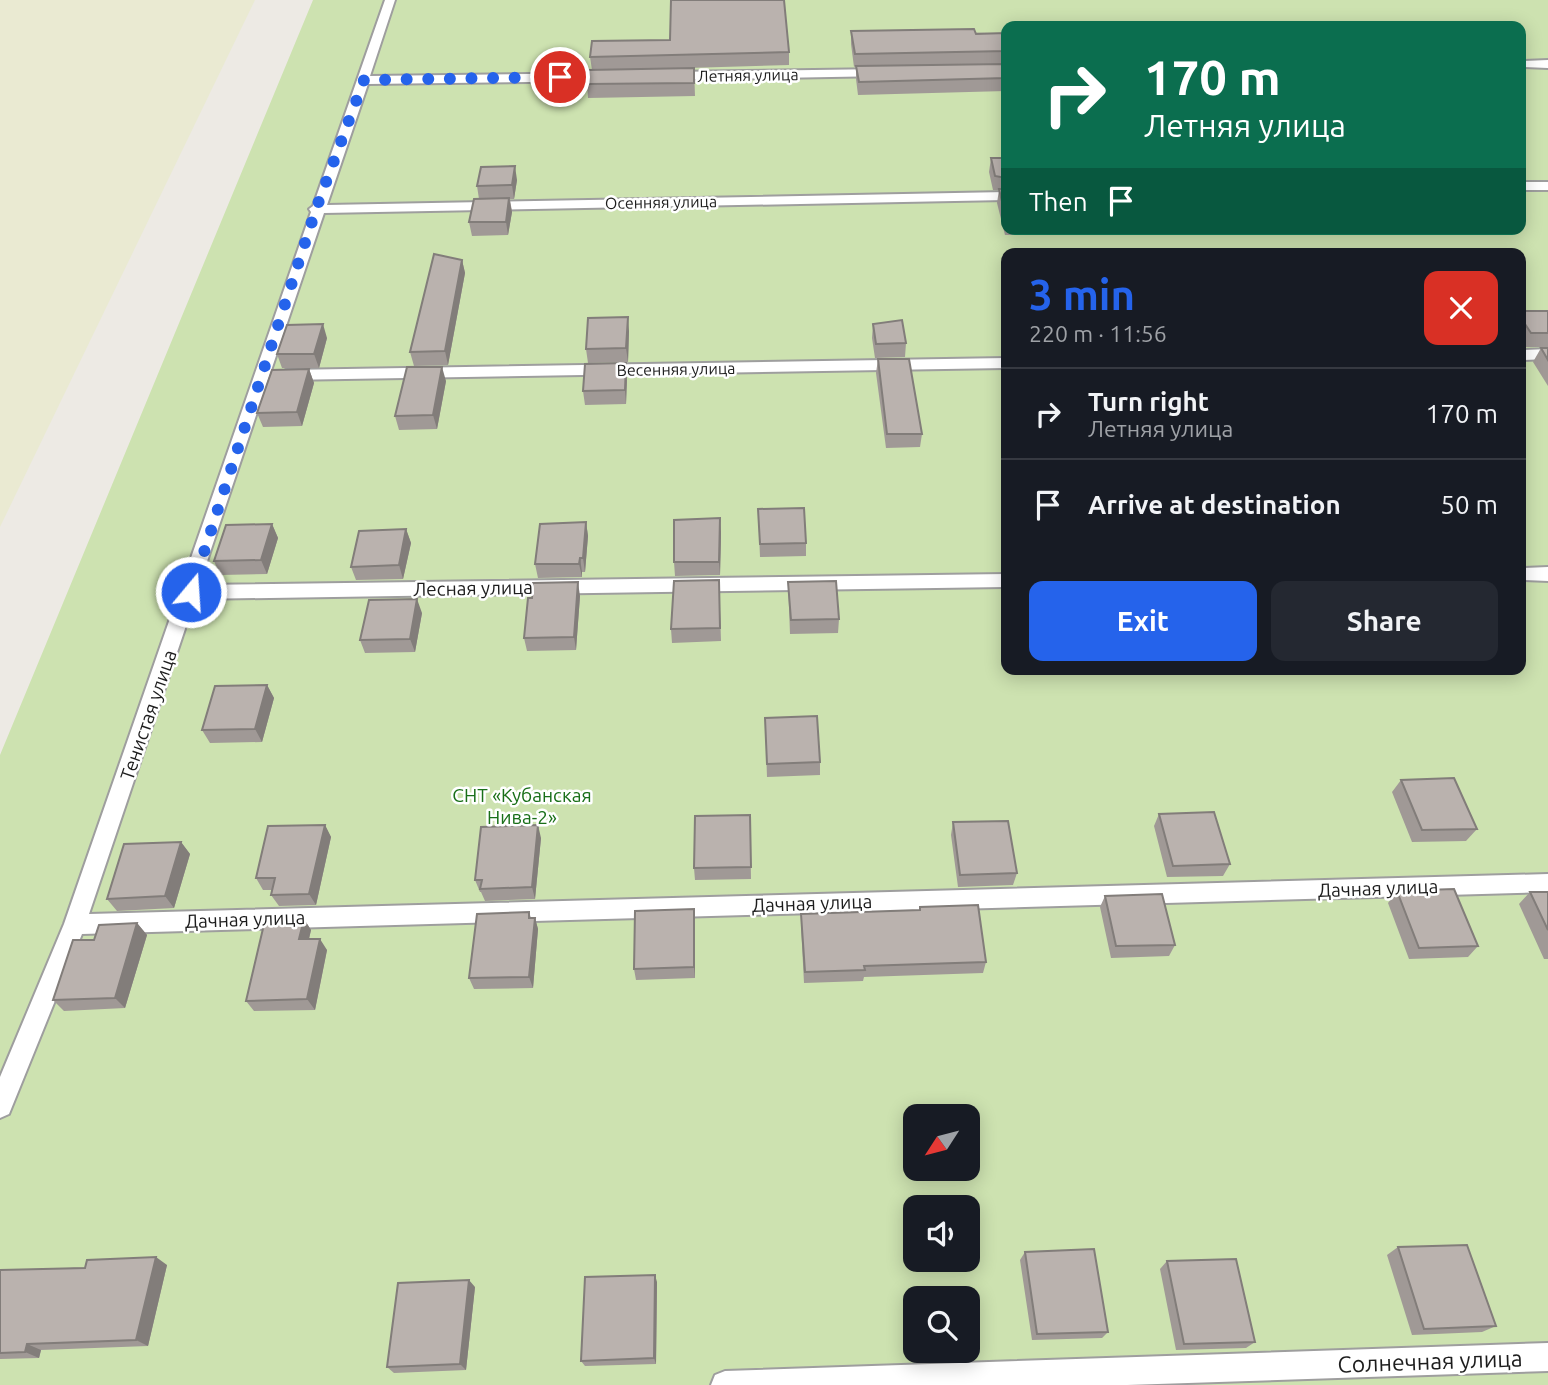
<!DOCTYPE html>
<meta charset="utf-8">
<style>
:root{--surface:#171b24;--page:#242831;--text:#f1f3f6;--muted:#9ea1a6;--line:#363941;--accent:#2563eb}
body{margin:0;font-family:Ubuntu,sans-serif;background:var(--page);color:var(--text);height:100vh;display:flex;flex-direction:column;font-size:26px;white-space:nowrap}
*{box-sizing:border-box;margin:0}
p{font-size:23px;color:var(--muted)}
.icon{flex:none;width:38px;height:38px;fill:none;stroke:currentColor;stroke-width:2;stroke-linecap:round;stroke-linejoin:round}
.map{position:relative;flex:1;overflow:hidden}
.panel{position:absolute;left:1001px;top:248px;width:525px;height:427px;display:flex;flex-direction:column;background:var(--surface);border-radius:14px;box-shadow:0 4px 18px #0003}
.panel>*{flex:none}
.banner{position:absolute;left:1001px;top:21px;width:525px;height:214px;border-radius:14px;box-shadow:0 4px 18px #0003;background:#0b6e4f;color:#fff;overflow:hidden}
.needle{width:46px;rotate:234deg}
.controls{position:absolute;left:903px;top:1104px;display:grid;gap:14px}
.controls a{display:grid;place-items:center;width:77px;height:77px;border-radius:14px;background:var(--surface);box-shadow:0 4px 18px #0003;font-size:35px}
.pin{position:absolute;display:grid;place-items:center;width:60px;height:60px;color:#fff;margin:-30px;border:4px solid #fff;border-radius:50%;box-shadow:0 2px 7px #0007}
.me{position:absolute;width:77px;margin:-38px;rotate:18deg;stroke-linejoin:round;filter:drop-shadow(0 0 5px #0008)}
.turn{display:flex;align-items:center;gap:24px;height:147px;padding:0 28px;font-size:32px}
.turn .icon{width:91px;height:91px;stroke-width:2.5}
.turn b{display:block;font-size:49px;line-height:60px}
.then{display:flex;align-items:center;height:66px;padding:0 28px;background:#0003;gap:14px;font-size:26px}
.round{display:grid;place-items:center;flex:none;width:74px;height:74px;border-radius:14px;background:var(--page)}
.overview{display:flex;align-items:center;justify-content:space-between;height:119px;padding:0 28px}
h1{font-size:42px;font-weight:600;line-height:52px;color:var(--accent)}
.cta{display:flex;gap:14px;margin-top:auto;padding:14px 28px}
.cta a{flex:1;height:80px;border-radius:14px;background:var(--accent);color:#fff;font-size:28px;font-weight:600;line-height:80px;text-align:center}
.cta a+a{background:var(--page);color:var(--text)}
ul{padding:0;list-style:none}
li{display:flex;align-items:center;gap:21px;height:91px;padding:0 28px;border-top:2px solid var(--line)}
li div{flex:1}
li b{display:block;font-size:26px}
li em{font-style:normal}
.map>svg:first-child{display:block}
.farmland{fill:#eaead2}
.grass{fill:#cde2b0;fill-rule:evenodd}
.lines{fill:none;stroke-linecap:round;stroke-linejoin:round}
.lane-casing{stroke:#9e9e9e;stroke-width:4}
.lane{fill:#fff;fill-rule:evenodd}
.wall{fill:#a09996}
.shaded-wall{fill:#827d7a}
.building{fill:#bab2ae;stroke:#827d7a;stroke-width:2}
.route{stroke:#2563eb;stroke-width:12;stroke-dasharray:0 21.6}
.labels{text-anchor:middle;dominant-baseline:central;stroke-width:5;stroke-linejoin:round;paint-order:stroke}
.far-street-label{font-size:16px;fill:#1d1d1d;stroke:#fff}
.street-label{font-size:19px;fill:#1d1d1d;stroke:#fff}
.park-label{font-size:19px;fill:#196f18;stroke:#fff}
.near-street-label{font-size:23px;fill:#1d1d1d;stroke:#fff}
</style>
<div class="map">
<svg width="1548" height="1385" viewBox="0 0 1548 1385">
<rect width="100%" height="100%" fill="#edeae4"/>
<!-- farmland -->
<path class="farmland" d="M 0,0 L 255,0 L 0,527 Z"/>
<!-- grass -->
<path class="grass" d="M 313,0 L 1548,0 L 1548,1385 L 0,1385 L 0,755 ZM 1006,26 L 1521,26 L 1521,229 L 1006,229 ZM 1006,254 L 1521,254 L 1521,670 L 1006,670 ZM 915,1116 L 968,1116 L 968,1169 L 915,1169 ZM 915,1208 L 968,1208 L 968,1260 L 915,1260 ZM 915,1298 L 968,1298 L 968,1351 L 915,1351 Z"/>
<g class="lines">
<defs>
<path id="lane" d="M 385,0 L 395,0 L 370,76 L 613,73 L 619,77 L 613,81 L 368,84 L 327,205 L 1006,192 L 1006,200 L 324,213 L 199,585 L 1006,574 L 1006,587 L 195,599 L 89,914 L 1548,874 L 1548,892 L 82,934 L 9,1114 L 0,1118 L 0,1077 L 64,924 L 311,212 L 309,209 L 313,206 Z
M 1548,60 L 1548,68 L 1521,67 L 1521,61 Z
M 883,69 L 889,73 L 887,76 L 668,80 L 662,76 L 668,72 Z
M 1521,182 L 1548,182 L 1548,190 L 1521,190 Z
M 1548,349 L 1548,359 L 1521,360 L 1521,350 Z
M 1006,358 L 1006,368 L 286,380 L 278,375 L 286,370 Z
M 1548,567 L 1548,581 L 1521,580 L 1521,568 Z
M 1548,1343 L 1548,1371 L 1127,1385 L 711,1385 L 715,1375 L 725,1371 Z"/>
</defs>
<!-- lane casing -->
<use href="#lane" class="lane-casing"/>
<!-- lane -->
<use href="#lane" class="lane"/>
</g>
<!-- wall -->
<path class="wall" d="M 851,31 L 1006,33 L 1006,91 L 858,95 L 856,79 L 856,66 L 854,67 L 851,44 Z
M 789,52 L 789,65 L 619,70 L 694,68 L 695,96 L 588,98 L 587,84 L 592,70 L 590,57 Z
M 991,158 L 1006,158 L 1006,229 L 1042,229 L 1041,235 L 1005,235 L 997,203 L 999,190 L 993,190 L 989,172 Z
M 517,180 L 514,199 L 510,199 L 512,212 L 508,235 L 472,236 L 469,222 L 479,199 L 477,186 Z
M 462,260 L 465,273 L 448,365 L 414,366 L 410,352 Z
M 1521,311 L 1548,311 L 1548,347 L 1523,347 L 1521,344 Z
M 873,324 L 906,343 L 905,357 L 875,358 L 872,338 Z
M 629,331 L 628,362 L 588,363 L 586,349 Z
M 327,338 L 319,368 L 282,368 L 277,354 Z
M 1541,348 L 1548,348 L 1548,386 L 1533,362 Z
M 878,359 L 922,434 L 920,447 L 886,448 L 876,373 Z
M 309,369 L 314,383 L 302,426 L 263,427 L 257,413 Z
M 627,377 L 626,404 L 585,405 L 583,391 Z
M 446,381 L 437,429 L 399,430 L 395,416 Z
M 758,509 L 806,543 L 806,556 L 760,557 Z
M 586,522 L 588,536 L 585,572 L 582,572 L 582,577 L 538,578 L 535,564 Z
M 272,524 L 278,538 L 267,574 L 220,575 L 214,561 Z
M 406,529 L 411,543 L 403,579 L 356,580 L 351,567 Z
M 721,532 L 720,575 L 675,576 L 674,562 Z
M 719,580 L 721,641 L 672,643 L 671,629 Z
M 788,582 L 839,619 L 838,633 L 790,634 Z
M 580,596 L 576,650 L 527,651 L 524,638 Z
M 422,613 L 415,652 L 365,653 L 360,640 Z
M 267,685 L 274,698 L 262,742 L 210,743 L 202,730 Z
M 765,718 L 820,762 L 820,775 L 767,777 Z
M 1401,780 L 1477,829 L 1466,841 L 1412,842 L 1392,792 Z
M 1159,814 L 1230,864 L 1223,876 L 1167,877 L 1154,826 Z
M 750,815 L 751,879 L 695,880 L 694,868 Z
M 953,822 L 1017,873 L 1013,885 L 958,887 L 951,835 Z
M 325,825 L 331,837 L 316,905 L 279,906 L 271,895 L 272,890 L 263,890 L 256,878 Z
M 541,838 L 535,899 L 485,901 L 481,892 L 480,892 L 475,880 Z
M 181,842 L 190,854 L 174,908 L 117,911 L 107,899 Z
M 1397,891 L 1478,946 L 1468,957 L 1409,959 L 1388,903 Z
M 1530,892 L 1548,892 L 1548,959 L 1544,959 L 1519,904 Z
M 1105,896 L 1175,945 L 1169,956 L 1111,958 L 1100,907 Z
M 920,907 L 986,962 L 983,973 L 864,977 L 863,981 L 804,983 L 801,926 L 801,914 L 919,910 Z
M 529,912 L 531,918 L 535,918 L 538,929 L 533,988 L 474,989 L 469,978 Z
M 304,919 L 311,930 L 309,939 L 327,950 L 315,1010 L 254,1011 L 246,1001 Z
M 695,921 L 695,978 L 636,980 L 634,969 Z
M 137,923 L 147,935 L 125,1008 L 64,1011 L 53,1000 L 94,940 Z
M 1398,1247 L 1496,1326 L 1482,1332 L 1412,1335 L 1387,1255 Z
M 1025,1252 L 1108,1332 L 1102,1338 L 1032,1340 L 1020,1260 Z
M 1167,1261 L 1255,1342 L 1246,1348 L 1176,1350 L 1160,1269 Z
M 167,1265 L 148,1346 L 41,1350 L 39,1358 L 0,1359 L 0,1270 Z
M 657,1282 L 656,1364 L 585,1366 L 581,1361 Z
M 475,1287 L 466,1370 L 394,1373 L 387,1367 Z"/>
<!-- shaded-wall -->
<path class="shaded-wall" d="M 515,166 L 517,180 L 514,199 L 512,185 Z
M 509,198 L 512,212 L 508,235 L 506,222 Z
M 462,260 L 465,273 L 448,365 L 445,351 Z
M 628,317 L 629,331 L 628,362 L 626,348 Z
M 323,324 L 327,338 L 319,368 L 314,354 Z
M 626,363 L 627,377 L 626,404 L 625,390 Z
M 442,367 L 446,381 L 437,429 L 433,415 Z
M 309,369 L 314,383 L 302,426 L 297,412 Z
M 720,518 L 721,532 L 720,575 L 719,562 Z
M 586,522 L 588,536 L 585,572 L 583,558 Z
M 272,524 L 278,538 L 267,574 L 261,560 Z
M 406,529 L 411,543 L 403,579 L 399,565 Z
M 580,558 L 582,572 L 582,577 L 579,564 Z
M 578,582 L 580,596 L 576,650 L 574,637 Z
M 417,599 L 422,613 L 415,652 L 410,639 Z
M 267,685 L 274,698 L 262,742 L 255,729 Z
M 325,825 L 331,837 L 316,905 L 309,894 Z
M 538,825 L 541,838 L 535,899 L 532,887 Z
M 181,842 L 190,854 L 174,908 L 165,896 Z
M 694,909 L 695,921 L 695,978 L 694,967 Z
M 535,918 L 538,929 L 533,988 L 529,977 Z
M 304,919 L 311,930 L 306,951 L 299,939 Z
M 137,923 L 147,935 L 125,1008 L 115,998 Z
M 320,939 L 327,950 L 315,1010 L 307,999 Z
M 156,1257 L 167,1265 L 148,1346 L 136,1340 Z
M 655,1275 L 657,1282 L 656,1364 L 654,1358 Z
M 469,1280 L 475,1287 L 466,1370 L 460,1364 Z
M 27,1344 L 41,1350 L 39,1358 L 25,1352 Z"/>
<!-- building -->
<path class="building" d="M 671,0 L 784,0 L 789,52 L 590,57 L 592,41 L 670,40 Z
M 974,29 L 976,34 L 1006,33 L 1006,51 L 855,54 L 851,31 Z
M 1006,64 L 1006,78 L 859,82 L 856,66 Z
M 694,68 L 694,83 L 587,84 L 588,70 Z
M 991,158 L 1006,158 L 1006,178 L 995,176 Z
M 515,166 L 512,185 L 477,186 L 481,167 Z
M 999,189 L 1006,189 L 1006,218 Z
M 509,198 L 506,222 L 469,222 L 474,199 Z
M 434,254 L 462,260 L 445,351 L 410,352 Z
M 1521,311 L 1548,311 L 1548,333 L 1531,333 L 1521,318 Z
M 628,317 L 626,348 L 586,349 L 588,318 Z
M 902,320 L 906,343 L 876,344 L 873,324 Z
M 323,324 L 314,354 L 277,354 L 287,325 Z
M 1541,348 L 1548,348 L 1548,360 Z
M 878,359 L 909,359 L 922,434 L 887,434 Z
M 626,363 L 625,390 L 583,391 L 585,364 Z
M 407,367 L 442,367 L 433,415 L 395,416 Z
M 309,369 L 297,412 L 257,413 L 272,370 Z
M 804,508 L 806,543 L 760,544 L 758,509 Z
M 720,518 L 719,562 L 674,562 L 674,520 Z
M 586,522 L 583,558 L 580,558 L 579,564 L 535,564 L 540,524 Z
M 272,524 L 261,560 L 214,561 L 226,525 Z
M 406,529 L 399,565 L 351,567 L 359,531 Z
M 719,580 L 720,628 L 671,629 L 674,581 Z
M 836,581 L 839,619 L 791,620 L 788,582 Z
M 578,582 L 574,637 L 524,638 L 528,598 L 532,598 L 533,583 Z
M 417,599 L 410,639 L 360,640 L 369,600 Z
M 267,685 L 255,729 L 202,730 L 215,686 Z
M 817,716 L 820,762 L 767,764 L 765,718 Z
M 1454,778 L 1477,829 L 1422,830 L 1401,780 Z
M 1214,812 L 1230,864 L 1173,866 L 1159,814 Z
M 750,815 L 751,867 L 694,868 L 695,816 Z
M 1008,821 L 1017,873 L 960,875 L 953,822 Z
M 325,825 L 309,894 L 271,895 L 275,878 L 256,878 L 268,826 Z
M 538,825 L 532,887 L 480,889 L 482,880 L 475,880 L 481,827 Z
M 181,842 L 165,896 L 107,899 L 124,844 Z
M 1454,889 L 1478,946 L 1419,948 L 1397,891 Z
M 1530,892 L 1548,892 L 1548,930 Z
M 1162,894 L 1175,945 L 1116,946 L 1105,896 Z
M 978,905 L 986,962 L 864,966 L 865,970 L 805,972 L 801,914 L 920,910 L 920,907 Z
M 694,909 L 694,967 L 634,969 L 635,911 Z
M 529,912 L 529,918 L 535,918 L 529,977 L 469,978 L 477,914 Z
M 304,919 L 299,939 L 320,939 L 307,999 L 246,1001 L 265,920 Z
M 137,923 L 115,998 L 53,1000 L 73,940 L 94,940 L 99,925 Z
M 1467,1245 L 1496,1326 L 1424,1329 L 1398,1247 Z
M 1094,1249 L 1108,1332 L 1037,1334 L 1025,1252 Z
M 156,1257 L 136,1340 L 27,1344 L 25,1352 L 0,1353 L 0,1270 L 85,1268 L 87,1260 Z
M 1236,1259 L 1255,1342 L 1184,1344 L 1167,1261 Z
M 655,1275 L 654,1358 L 581,1361 L 585,1277 Z
M 469,1280 L 460,1364 L 387,1367 L 398,1283 Z"/>
<g class="lines">
<!-- route -->
<path class="route" d="M 191,592 L 316,209 L 364,80 L 560,77"/>
</g>
<g class="labels">
<!-- far-street labels -->
<g class="far-street-label">
<text transform="translate(748 75) rotate(-1)">Летняя улица</text>
<text transform="translate(661 202) rotate(-1)">Осенняя улица</text>
<text transform="translate(676 369) rotate(-1)">Весенняя улица</text>
</g>
<!-- street labels -->
<g class="street-label">
<text transform="translate(473 588) rotate(-1)">Лесная улица</text>
<text transform="translate(148 715) rotate(-71)">Тенистая улица</text>
<text transform="translate(1378 888) rotate(-2)">Дачная улица</text>
<text transform="translate(812 903) rotate(-2)">Дачная улица</text>
<text transform="translate(245 919) rotate(-2)">Дачная улица</text>
</g>
<!-- park labels -->
<g class="park-label">
<text x="522" y="795">СНТ «Кубанская<tspan x="522" dy="22">Нива-2»</tspan></text>
</g>
<!-- near-street labels -->
<g class="near-street-label">
<text transform="translate(1430 1361) rotate(-2)">Солнечная улица</text>
</g>
</g>
</svg>
<div class="controls">
<a><svg class="needle" viewBox="-14 -14 28 28"><path d="M0-13l5 13h-10z" fill="#e53935"/><path d="M0 13l5-13h-10z" fill="#9ea1a6"/></svg></a>
<a><svg class="icon" aria-label="sound" viewBox="0 0 24 24"><path d="M4 9h4l5-4v14l-5-4H4zM17 9q2 3 0 6"/></svg></a>
<a><svg class="icon" aria-label="search" viewBox="0 0 24 24"><circle cx="10" cy="10" r="6"/><path d="M15 15l6 6"/></svg></a>
</div>
<div class="pin" style="left:560px;top:77px;background:#d93025"><svg class="icon" aria-label="arrive" viewBox="0 0 24 24"><path d="M6 21V4h12l-3 4 3 4H6"/></svg></div>
<svg class="me" style="left:191px;top:592px" viewBox="-20 -20 40 40"><circle r="17" fill="#2563eb" stroke="#fff" stroke-width="3"/><path d="M0-11L8 9 0 5-8 9z" fill="#fff"/></svg>
<div class="banner">
<div class="turn"><svg class="icon" aria-label="right" viewBox="0 0 24 24"><path d="M7 20v-9h11M14 6l5 5-5 5"/></svg><div><b>170 m</b>Летняя улица</div></div>
<div class="then">Then<svg class="icon" aria-label="arrive" viewBox="0 0 24 24"><path d="M6 21V4h12l-3 4 3 4H6"/></svg></div>
</div>
<section class="panel">
<div class="overview"><div><h1>3 min</h1><p>220 m · 11:56</p></div><a class="round" style="background:#d93025;color:#fff"><svg class="icon" aria-label="close" viewBox="0 0 24 24"><path d="M6 6l12 12M18 6L6 18"/></svg></a></div>
<ul>
<li><svg class="icon" aria-label="right" viewBox="0 0 24 24"><path d="M7 20v-9h11M14 6l5 5-5 5"/></svg><div><b>Turn right</b><p>Летняя улица</p></div><em>170 m</em></li>
<li><svg class="icon" aria-label="arrive" viewBox="0 0 24 24"><path d="M6 21V4h12l-3 4 3 4H6"/></svg><div><b>Arrive at destination</b></div><em>50 m</em></li>
</ul>
<div class="cta"><a>Exit</a><a>Share</a></div>
</section>
</div>
